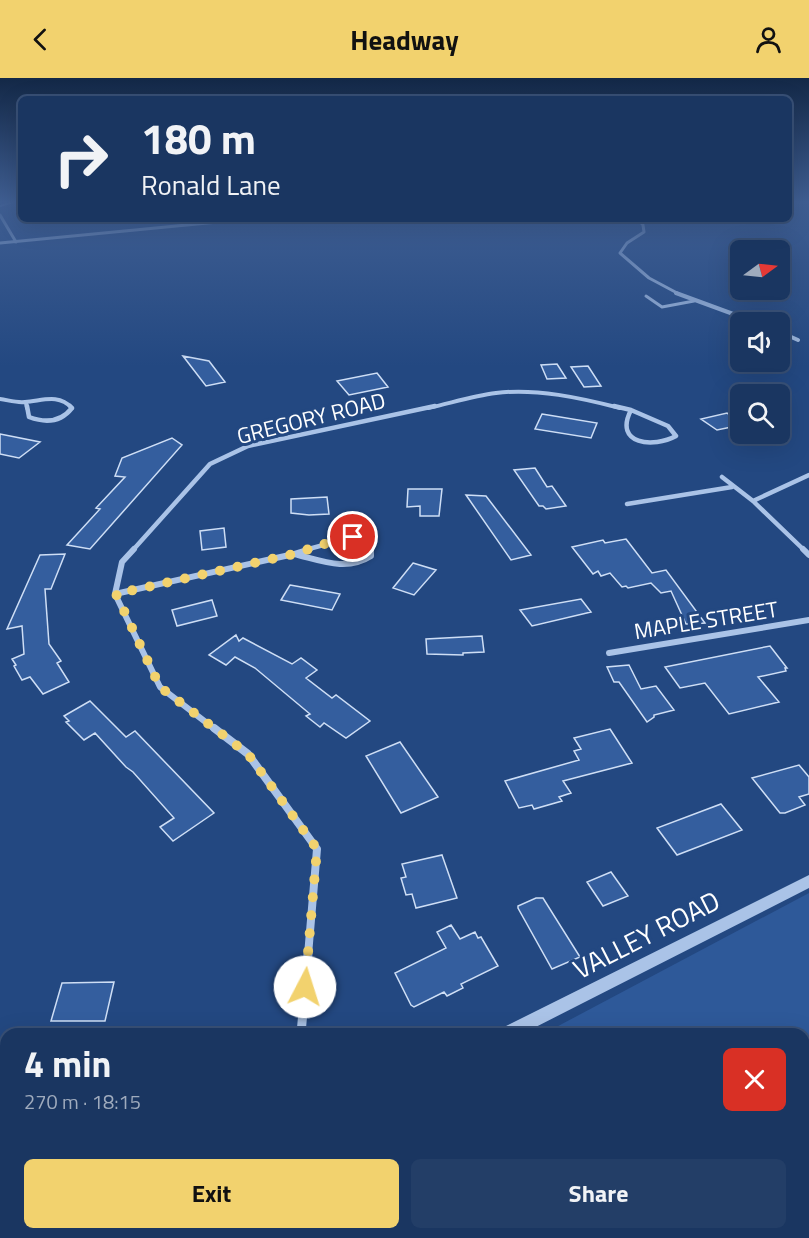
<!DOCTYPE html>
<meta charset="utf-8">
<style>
:root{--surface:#1a3661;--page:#233e67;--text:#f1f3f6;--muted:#9fabbd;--line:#385076;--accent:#f2d26e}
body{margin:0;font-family:"Titillium Web",sans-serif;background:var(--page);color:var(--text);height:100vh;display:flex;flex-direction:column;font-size:22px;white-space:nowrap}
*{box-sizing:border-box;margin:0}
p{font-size:20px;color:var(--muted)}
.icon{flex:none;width:33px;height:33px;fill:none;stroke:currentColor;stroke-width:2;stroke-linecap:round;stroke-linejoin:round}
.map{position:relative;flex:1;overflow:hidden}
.sheet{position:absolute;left:0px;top:950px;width:810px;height:212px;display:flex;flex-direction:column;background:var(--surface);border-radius:18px 18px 0 0;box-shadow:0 6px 24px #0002,0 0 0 2px var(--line)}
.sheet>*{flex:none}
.banner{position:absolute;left:18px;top:18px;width:774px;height:126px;border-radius:9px;box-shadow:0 6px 24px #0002,0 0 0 2px var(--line);background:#1a3661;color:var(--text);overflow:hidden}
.needle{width:39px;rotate:75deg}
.buttons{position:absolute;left:730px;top:162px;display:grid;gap:12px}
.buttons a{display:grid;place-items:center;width:60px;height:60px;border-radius:9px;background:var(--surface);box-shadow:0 6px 24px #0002,0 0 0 2px var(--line);font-size:30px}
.pin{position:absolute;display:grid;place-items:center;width:51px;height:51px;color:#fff;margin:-26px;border:3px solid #fff;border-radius:50%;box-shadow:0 2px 6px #0007}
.me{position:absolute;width:66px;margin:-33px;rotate:5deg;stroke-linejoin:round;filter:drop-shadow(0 0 4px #0008)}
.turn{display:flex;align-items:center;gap:21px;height:126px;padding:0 24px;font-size:27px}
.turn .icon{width:78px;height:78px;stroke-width:2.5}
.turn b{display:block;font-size:42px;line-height:51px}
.round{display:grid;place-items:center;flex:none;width:63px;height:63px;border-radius:9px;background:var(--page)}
.overview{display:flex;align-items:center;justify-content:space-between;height:102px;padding:0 24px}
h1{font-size:36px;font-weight:700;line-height:45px}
.action{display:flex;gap:12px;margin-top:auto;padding:12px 24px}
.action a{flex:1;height:69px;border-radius:9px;background:var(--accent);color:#111;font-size:24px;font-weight:700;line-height:69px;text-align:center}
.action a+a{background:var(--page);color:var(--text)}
header{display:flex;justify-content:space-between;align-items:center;height:78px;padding:0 24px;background:var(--accent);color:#111;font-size:27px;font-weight:700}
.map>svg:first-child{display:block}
.green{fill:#2e5999}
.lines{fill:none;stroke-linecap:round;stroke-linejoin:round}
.stream{stroke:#9ebde8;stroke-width:9}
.building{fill:#345e9e;stroke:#cedef5;stroke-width:1.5}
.service-far1{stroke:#aac3e7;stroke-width:2}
.service{stroke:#aac3e7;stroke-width:3}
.minor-far5{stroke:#aac3e7;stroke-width:3}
.minor-far4{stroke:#aac3e7;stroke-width:4}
.minor-far3{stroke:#aac3e7;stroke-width:4.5}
.minor-far2{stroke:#aac3e7;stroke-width:6}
.minor-far1{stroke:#aac3e7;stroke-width:8}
.minor{stroke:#aac3e7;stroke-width:9}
.tertiary{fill:#aac3e7;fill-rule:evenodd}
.route{stroke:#f2d26e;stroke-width:10;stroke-dasharray:0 18}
.labels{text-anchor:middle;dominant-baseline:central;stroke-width:6;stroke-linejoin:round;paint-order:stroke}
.street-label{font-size:22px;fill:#fff;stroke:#234881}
.near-street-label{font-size:27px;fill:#fff;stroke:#234881}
</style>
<header><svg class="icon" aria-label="back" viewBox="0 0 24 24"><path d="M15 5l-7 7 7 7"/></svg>Headway<svg class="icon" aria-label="person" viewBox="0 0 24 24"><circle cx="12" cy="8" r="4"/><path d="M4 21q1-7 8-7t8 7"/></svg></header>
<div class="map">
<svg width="809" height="1160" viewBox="0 0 809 1160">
<rect width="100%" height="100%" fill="#234881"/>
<!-- green -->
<path class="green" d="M 809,815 L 809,1160 L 0,1160 L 0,1073 L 6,1072 L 6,1155 L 804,1155 L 804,956 L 545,955 Z"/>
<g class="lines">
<!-- stream -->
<path class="stream" d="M 804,1012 L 809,1010
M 493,1160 L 503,1155"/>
</g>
<!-- building -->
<path class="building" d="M 183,278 L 209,283 L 225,304 L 206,308 Z
M 557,286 L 566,300 L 547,301 L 541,287 Z
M 588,288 L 601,308 L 584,309 L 571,289 Z
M 377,295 L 388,309 L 349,317 L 337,303 Z
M 727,335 L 741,347 L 717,352 L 701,341 Z
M 542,336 L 597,345 L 591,360 L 535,351 Z
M 0,356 L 40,364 L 19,380 L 0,376 Z
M 172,360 L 182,367 L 90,471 L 67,467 L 100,431 L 96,430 L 125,399 L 115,398 L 122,380 Z
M 535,390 L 547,409 L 552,408 L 566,428 L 546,431 L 543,428 L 539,428 L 514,392 Z
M 408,411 L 442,411 L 439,438 L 420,438 L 420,428 L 407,429 Z
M 466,417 L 486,418 L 531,477 L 511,482 Z
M 327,419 L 329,436 L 309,437 L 291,435 L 291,421 Z
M 224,450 L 226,469 L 202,472 L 200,453 Z
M 626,461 L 652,495 L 666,492 L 705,545 L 686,546 L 671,513 L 661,515 L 651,505 L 628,510 L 626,508 L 622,509 L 610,495 L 601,498 L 598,493 L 593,496 L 572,469 L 603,462 L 605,465 Z
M 65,476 L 51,511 L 45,511 L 49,566 L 61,583 L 57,585 L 69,604 L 43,616 L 30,599 L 22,602 L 14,588 L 16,587 L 12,581 L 24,576 L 22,548 L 7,551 L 40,477 Z
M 413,485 L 436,492 L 414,517 L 393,510 Z
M 290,507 L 335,515 L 340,516 L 332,532 L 281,522 Z
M 581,521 L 591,534 L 532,548 L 520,532 Z
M 212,522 L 217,538 L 177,548 L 172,532 Z
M 236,557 L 239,563 L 243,560 L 292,586 L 301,580 L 317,592 L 306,600 L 332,620 L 336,617 L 370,643 L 346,660 L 324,645 L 320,649 L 306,638 L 310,636 L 255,590 L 235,579 L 226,587 L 209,577 Z
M 482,558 L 484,574 L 463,575 L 463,577 L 427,576 L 426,561 Z
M 770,568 L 787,590 L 785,590 L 786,593 L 758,599 L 779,624 L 729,636 L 705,605 L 680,610 L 665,589 Z
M 629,587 L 641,611 L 656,608 L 674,632 L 654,637 L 654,639 L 647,644 L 619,604 L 614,604 L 607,589 Z
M 90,623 L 126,659 L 135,653 L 214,735 L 173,763 L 160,749 L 174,740 L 133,694 L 126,689 L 95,655 L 84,662 L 66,644 L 69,643 L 64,638 Z
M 610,651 L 632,685 L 563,703 L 571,715 L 559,719 L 562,723 L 534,731 L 532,727 L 519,730 L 505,703 L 579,682 L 574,673 L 581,671 L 574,660 Z
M 400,664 L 438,719 L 401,735 L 366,678 Z
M 799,687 L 809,699 L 809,716 L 799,719 L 805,727 L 785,735 L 780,735 L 752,700 Z
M 721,726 L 742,752 L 677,777 L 657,750 Z
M 442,777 L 457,820 L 416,830 L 412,816 L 406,817 L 401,800 L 406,799 L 402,786 Z
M 611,794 L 628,818 L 603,828 L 587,804 Z
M 536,820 L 543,820 L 580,879 L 552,891 L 518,830 L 518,828 Z
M 451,847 L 460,861 L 475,854 L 478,860 L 481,859 L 498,888 L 461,906 L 463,910 L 447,918 L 444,914 L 414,929 L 411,927 L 395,895 L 446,870 L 437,854 Z
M 114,904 L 105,943 L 51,943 L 62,905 Z"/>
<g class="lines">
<!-- service-far1 -->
<path class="service-far1" d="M 0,128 L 10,125"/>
<!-- service -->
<path class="service" d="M 646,218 L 662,229 L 694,223"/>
<!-- minor-far5 -->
<path class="minor-far5" d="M 0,137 L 16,164
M 638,141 L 643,147 L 644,154 L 627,165 L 620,175 L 649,200 L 679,216
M 0,165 L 249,141"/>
<!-- minor-far4 -->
<path class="minor-far4" d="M 676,215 L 755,244
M 780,254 L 798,262
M 0,321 C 8,322 16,325 25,324 C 42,323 58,315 72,330
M 26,325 L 27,330
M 428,330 C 451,325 473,318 496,315 C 536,310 581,320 620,330"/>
<!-- minor-far3 -->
<path class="minor-far3" d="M 27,328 L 29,339 C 45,345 61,344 72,330 L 70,328
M 614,328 L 631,332
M 631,332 L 668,348 L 676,358 C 654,370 613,367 631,332 Z
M 722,399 L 753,423 L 804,472
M 753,423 L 809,397
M 627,426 L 732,409
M 133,472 L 210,386 L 248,368 L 435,328
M 305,472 L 353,459 L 371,465 L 371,472"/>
<!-- minor-far2 -->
<path class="minor-far2" d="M 134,471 L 122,484 L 115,516 L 160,609 L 216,652
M 803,471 L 809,477
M 294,476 C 320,482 346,494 371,478 L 371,471
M 294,476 L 310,471
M 115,516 L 294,476
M 609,575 L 809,542"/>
<!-- minor-far1 -->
<path class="minor-far1" d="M 214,650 L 248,676 L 317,771 L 308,877"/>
<!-- minor -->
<path class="minor" d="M 301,956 L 308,876"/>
<!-- tertiary -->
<path class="tertiary" d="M 809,797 L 809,810 L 522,956 L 498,956 L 500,951 Z
M 6,1030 L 6,1046 L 0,1047 L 0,1031 Z"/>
</g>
<!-- sky -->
<linearGradient id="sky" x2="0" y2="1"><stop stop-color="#132847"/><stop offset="0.43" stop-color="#3f5e92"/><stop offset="1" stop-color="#3f5e92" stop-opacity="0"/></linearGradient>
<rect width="809" height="288" fill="url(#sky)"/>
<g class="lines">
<!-- route -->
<path class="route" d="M 305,909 L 317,771 L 248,676 L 160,609 L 116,516 L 294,476 L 337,462 L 353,459"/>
</g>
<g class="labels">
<!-- street labels -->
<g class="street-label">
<text transform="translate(311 340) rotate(-14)">GREGORY ROAD</text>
<text transform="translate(706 542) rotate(-9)">MAPLE STREET</text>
</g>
<!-- near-street labels -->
<g class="near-street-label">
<text transform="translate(646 856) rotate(-27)">VALLEY ROAD</text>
</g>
</g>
</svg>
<div class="buttons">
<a><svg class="needle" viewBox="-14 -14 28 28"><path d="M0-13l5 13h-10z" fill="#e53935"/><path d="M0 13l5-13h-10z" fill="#9fabbd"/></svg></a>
<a><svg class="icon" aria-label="sound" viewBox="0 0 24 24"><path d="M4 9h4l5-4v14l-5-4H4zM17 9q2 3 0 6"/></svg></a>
<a><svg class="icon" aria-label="search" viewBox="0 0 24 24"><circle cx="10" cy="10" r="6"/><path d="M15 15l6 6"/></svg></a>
</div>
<div class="pin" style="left:353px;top:459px;background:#d93025"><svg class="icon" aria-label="arrive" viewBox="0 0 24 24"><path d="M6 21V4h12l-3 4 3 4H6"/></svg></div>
<svg class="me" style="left:305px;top:909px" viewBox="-20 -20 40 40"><circle r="19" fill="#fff"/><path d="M0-13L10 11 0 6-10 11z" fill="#f2d26e"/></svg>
<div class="banner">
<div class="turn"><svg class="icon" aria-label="right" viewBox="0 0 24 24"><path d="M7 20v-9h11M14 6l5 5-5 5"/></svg><div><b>180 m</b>Ronald Lane</div></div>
</div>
<section class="sheet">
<div class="overview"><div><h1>4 min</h1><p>270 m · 18:15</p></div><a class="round" style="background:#d93025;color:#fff"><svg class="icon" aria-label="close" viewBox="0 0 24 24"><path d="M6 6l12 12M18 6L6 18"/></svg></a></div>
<div class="action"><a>Exit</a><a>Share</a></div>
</section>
</div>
